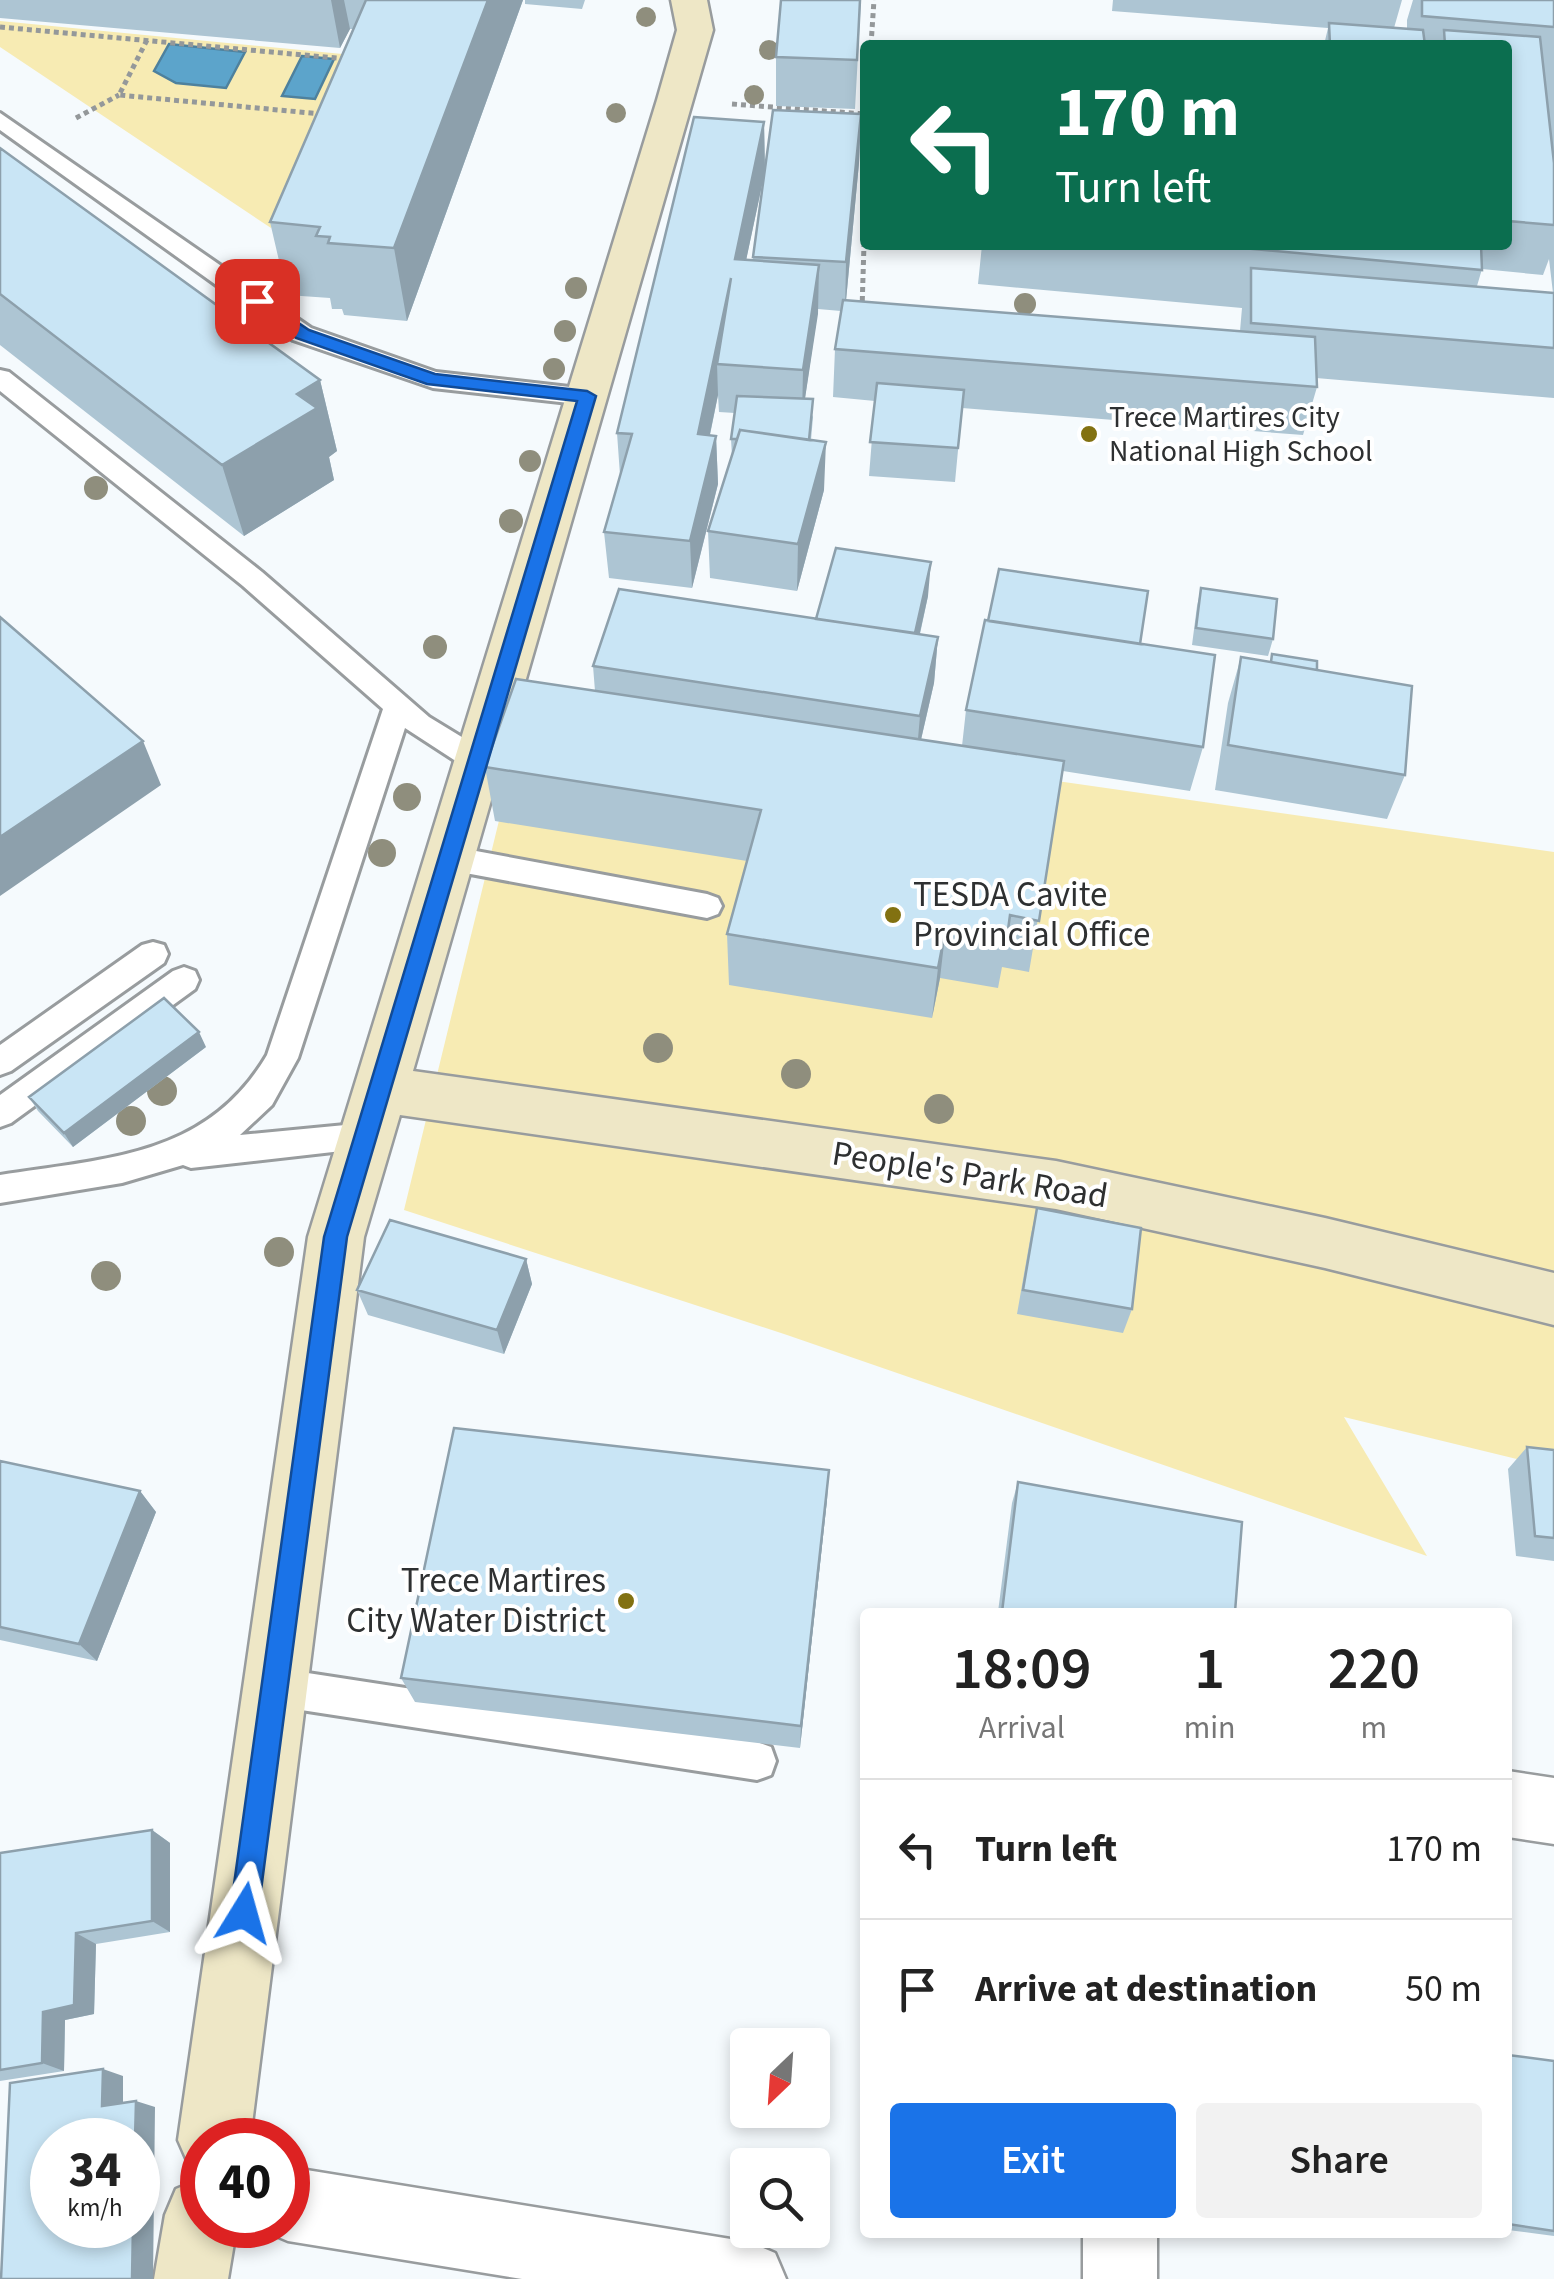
<!DOCTYPE html>
<style>
:root{--surface:#fff;--page:#f2f2f2;--text:#222;--muted:#767676;--line:#e0e0e0;--accent:#1a73e8}
body{margin:0;font-family:"Source Sans 3",sans-serif;background:var(--page);color:var(--text);height:100vh;display:flex;flex-direction:column;font-size:38px;white-space:nowrap}
*{box-sizing:border-box;margin:0}
p{font-size:32px;color:var(--muted)}
.icon{flex:none;width:55px;height:55px;fill:none;stroke:currentColor;stroke-width:2;stroke-linecap:round;stroke-linejoin:round}
.map{position:relative;flex:1;overflow:hidden}
.side{position:absolute;left:860px;top:1608px;width:652px;height:630px;display:flex;flex-direction:column;background:var(--surface);border-radius:10px;box-shadow:0 5px 15px #0003}
.side>*{flex:none}
.banner{position:absolute;left:860px;top:40px;width:652px;height:210px;border-radius:10px;box-shadow:0 5px 15px #0003;background:#0b6e4f;color:#fff;overflow:hidden}
.needle{width:65px;rotate:205deg}
.tools{position:absolute;left:730px;top:2028px;display:grid;gap:20px}
.tools a{display:grid;place-items:center;width:100px;height:100px;border-radius:10px;background:var(--surface);box-shadow:0 5px 15px #0003;font-size:50px}
.speed{position:absolute;left:30px;top:2118px;display:flex;gap:20px;font-size:50px;font-weight:700;text-align:center}
.speed>*{display:grid;place-content:center;width:130px;height:130px;border-radius:50%;background:var(--surface);box-shadow:0 5px 15px #0003;line-height:1}
.speed small{font-size:25px;font-weight:400}
.speed .limit{border:15px solid #d22;background:#fff;color:#111}
.pin{position:absolute;display:grid;place-items:center;width:85px;height:85px;color:#fff;margin:-42px;border-radius:20px;box-shadow:0 5px 15px #0006}
.me{position:absolute;width:110px;margin:-55px;rotate:8deg;stroke-linejoin:round;filter:drop-shadow(0 0 8px #0008)}
.turn{display:flex;align-items:center;gap:35px;height:210px;padding:0 30px;font-size:45px}
.turn .icon{width:130px;height:130px;stroke-width:2.5}
.turn b{display:block;font-size:70px;line-height:85px}
.eta{display:flex;justify-content:space-evenly;align-items:center;height:170px;text-align:center}
.eta b{font-size:60px;font-weight:600;line-height:70px}
.action{display:flex;gap:20px;margin-top:auto;padding:20px 30px}
.action a{flex:1;height:115px;border-radius:10px;background:var(--accent);color:#fff;font-size:40px;font-weight:600;line-height:115px;text-align:center}
.action a+a{background:var(--page);color:var(--text)}
ul{padding:0;list-style:none}
li{display:flex;align-items:center;gap:30px;height:140px;padding:0 30px;border-top:2px solid var(--line)}
li div{flex:1}
li b{display:block;font-size:38px}
li em{font-style:normal}
.map>svg:first-child{display:block}
.green{fill:#f7ebb3}
.water{fill:#5ca4cb;stroke:#4e819d;stroke-width:2.5}
.lines{fill:none;stroke-linecap:round;stroke-linejoin:round}
.lane-casing{stroke:#989c9e;stroke-width:6}
.street-casing{stroke:#989c9e;stroke-width:5}
.secondary-casing{stroke:#989c9e;stroke-width:5}
.path{stroke:#94989a;stroke-width:5;stroke-dasharray:5 4;stroke-linecap:butt}
.lane{fill:#fff;fill-rule:evenodd}
.street{fill:#fff;fill-rule:evenodd}
.secondary{fill:#eee7c6;fill-rule:evenodd}
.tree{fill:#8f8e7d}
.wall{fill:#adc5d3;fill-rule:evenodd}
.shaded-wall{fill:#8da0ac}
.building{fill:#c9e5f5;stroke:#8da0ac;stroke-width:2.5}
.route{fill:#1a73e8;stroke:#114b97;stroke-width:2.5}
.poi-dot{fill:#827111;stroke:#fff;stroke-width:4}
.labels{text-anchor:middle;dominant-baseline:central;stroke-width:8;stroke-linejoin:round;paint-order:stroke}
.far-poi-label{font-size:30px;fill:#2e3031;stroke:#fff;text-anchor:start}
.poi-label{font-size:35px;fill:#2e3031;stroke:#fff;text-anchor:start}
.street-label{font-size:35px;fill:#2e3031;stroke:#fff}
</style>
<div class="map">
<svg width="1554" height="2279" viewBox="0 0 1554 2279">
<rect width="100%" height="100%" fill="#f5fafd"/>
<!-- green -->
<path class="green" d="M 0,21 L 353,55 L 271,228 L 0,47 Z
M 526,710 L 1043,779 L 1554,852 L 1554,1468 L 1344,1417 L 1427,1556 L 787,1335 L 404,1210 Z"/>
<!-- water -->
<path class="water" d="M 169,44 L 245,52 L 226,88 L 176,83 L 154,71 Z
M 302,56 L 334,59 L 315,99 L 282,96 Z"/>
<g class="lines">
<defs>
<path id="lane" d="M 0,113 L 311,328 L 436,372 L 587,389 L 600,397 L 587,405 L 433,388 L 293,340 L 0,130 Z
M 0,370 L 9,372 L 262,572 L 429,717 L 488,753 L 492,761 L 488,769 L 478,772 L 468,769 L 405,728 L 298,1058 L 272,1105 L 240,1135 L 366,1123 L 377,1127 L 382,1137 L 377,1147 L 191,1168 L 183,1165 L 122,1183 L 0,1203 L 0,1175 C 107,1158 207,1157 267,1055 L 383,709 L 243,586 L 0,391 Z
M 449,846 L 707,894 L 718,898 L 722,906 L 718,914 L 707,918 L 449,870 L 439,866 L 434,858 L 439,850 Z
M 153,942 L 164,945 L 168,954 L 164,963 L 11,1071 L 0,1075 L 0,1045 L 142,945 Z
M 184,967 L 195,971 L 199,980 L 195,989 L 11,1123 L 0,1127 L 0,1095 L 173,971 Z
M 275,1668 L 757,1742 L 771,1747 L 776,1761 L 771,1775 L 757,1780 L 275,1706 L 262,1700 L 256,1687 L 262,1674 Z"/>
<path id="street" d="M 1508,1771 L 1554,1778 L 1554,1844 L 1508,1837 Z
M 288,2167 L 749,2242 L 775,2253 L 786,2279 L 522,2279 L 288,2241 L 262,2230 L 260,2225 L 288,2225 Z
M 1083,2232 L 1157,2232 L 1157,2279 L 1083,2279 Z"/>
<path id="secondary" d="M 671,0 L 707,0 L 713,30 L 413,1071 L 1056,1161 L 1325,1218 L 1554,1273 L 1554,1325 L 1325,1268 L 1056,1209 L 400,1115 L 364,1237 L 250,2140 L 202,2140 L 202,2171 L 189,2165 L 178,2140 L 308,1237 L 657,100 L 677,30 Z
M 202,2178 L 202,2225 L 237,2225 L 228,2279 L 154,2279 L 165,2215 L 176,2189 Z"/>
</defs>
<!-- lane casing -->
<use href="#lane" class="lane-casing"/>
<!-- street casing -->
<use href="#street" class="street-casing"/>
<!-- secondary casing -->
<use href="#secondary" class="secondary-casing"/>
<!-- path -->
<path class="path" d="M 0,27 L 347,59
M 147,40 L 119,95 L 321,114
M 871,45 L 874,0
M 732,104 L 865,114
M 76,118 L 119,95
M 862,310 L 865,211"/>
<!-- lane -->
<use href="#lane" class="lane"/>
<!-- street -->
<use href="#street" class="street"/>
<!-- secondary -->
<use href="#secondary" class="secondary"/>
</g>
<!-- trees -->
<g class="tree">
<circle cx="646" cy="17" r="10"/>
<circle cx="769" cy="50" r="10"/>
<circle cx="754" cy="95" r="10"/>
<circle cx="616" cy="113" r="10"/>
<circle cx="576" cy="288" r="11"/>
<circle cx="1025" cy="304" r="11"/>
<circle cx="565" cy="331" r="11"/>
<circle cx="554" cy="369" r="11"/>
<circle cx="530" cy="461" r="11"/>
<circle cx="96" cy="488" r="12"/>
<circle cx="511" cy="521" r="12"/>
<circle cx="435" cy="647" r="12"/>
<circle cx="407" cy="797" r="14"/>
<circle cx="382" cy="853" r="14"/>
<circle cx="658" cy="1048" r="15"/>
<circle cx="796" cy="1074" r="15"/>
<circle cx="162" cy="1091" r="15"/>
<circle cx="939" cy="1109" r="15"/>
<circle cx="131" cy="1121" r="15"/>
<circle cx="279" cy="1252" r="15"/>
<circle cx="106" cy="1276" r="15"/>
</g>
<!-- wall -->
<path class="wall" d="M 0,0 L 523,0 L 407,321 L 344,315 L 342,309 L 332,309 L 330,298 L 287,295 L 270,222 L 354,29 L 350,29 L 340,48 L 0,18 Z
M 525,0 L 585,0 L 582,9 L 525,4 Z
M 861,0 L 855,109 L 776,106 L 776,57 Z
M 1113,0 L 1402,0 L 1394,28 L 1407,29 L 1407,20 L 1413,0 L 1554,0 L 1554,398 L 1316,378 L 1317,387 L 1303,435 L 962,408 L 955,482 L 869,476 L 875,401 L 833,397 L 835,349 L 841,311 L 818,309 L 805,398 L 813,417 L 811,440 L 824,490 L 797,591 L 710,578 L 708,531 L 732,456 L 731,439 L 735,413 L 719,412 L 718,395 L 710,435 L 716,436 L 718,484 L 692,588 L 609,578 L 604,532 L 620,475 L 617,433 L 764,122 L 765,171 L 746,260 L 753,261 L 753,257 L 861,114 L 859,163 L 846,301 L 1240,331 L 1242,308 L 978,284 L 982,245 L 1508,245 L 1508,45 L 1324,45 L 1328,28 L 1112,11 ZM 1549,259 L 1553,293 L 1477,286 L 1482,269 L 1543,275 Z
M 0,148 L 320,380 L 337,451 L 329,457 L 334,480 L 244,536 L 0,345 Z
M 1201,588 L 1273,639 L 1268,656 L 1192,645 L 1197,606 Z
M 928,596 L 920,634 L 938,637 L 934,683 L 921,740 L 962,746 L 966,710 L 1140,644 L 1203,747 L 1190,791 L 1063,771 L 1029,972 L 1002,967 L 998,988 L 940,978 L 932,1018 L 729,985 L 727,934 L 747,861 L 495,821 L 485,767 L 595,691 L 593,666 Z
M 1272,654 L 1317,670 L 1405,775 L 1387,819 L 1215,790 L 1228,703 L 1241,657 L 1270,662 Z
M 206,1047 L 73,1147 L 38,1111 L 29,1097 Z
M 1037,1208 L 1132,1309 L 1123,1333 L 1017,1314 L 1031,1234 Z
M 526,1259 L 532,1284 L 504,1354 L 368,1315 L 357,1290 Z
M 1527,1447 L 1554,1450 L 1554,1561 L 1516,1556 L 1508,1469 Z
M 0,1461 L 140,1491 L 156,1512 L 97,1661 L 0,1640 Z
M 1018,1482 L 1235,1612 L 998,1612 L 1012,1503 Z
M 827,1500 L 800,1748 L 415,1702 L 401,1678 Z
M 152,1830 L 170,1843 L 170,1932 L 96,1944 L 94,2014 L 65,2020 L 64,2071 L 0,2081 L 0,1853 Z
M 1508,2055 L 1554,2061 L 1554,2236 L 1508,2230 Z"/>
<!-- shaded-wall -->
<path class="shaded-wall" d="M 331,0 L 344,0 L 350,29 L 340,48 Z
M 488,0 L 523,0 L 407,321 L 394,248 Z
M 861,114 L 859,163 L 845,311 L 846,262 Z
M 764,122 L 765,171 L 736,308 L 735,259 Z
M 819,265 L 818,314 L 802,418 L 803,370 Z
M 731,278 L 717,364 L 718,395 L 700,482 L 698,434 Z
M 320,380 L 337,451 L 329,457 L 334,480 L 244,536 L 222,465 L 297,394 Z
M 716,436 L 718,484 L 692,588 L 690,541 Z
M 826,442 L 824,490 L 797,591 L 798,544 Z
M 931,562 L 928,596 L 911,673 L 913,641 Z
M 938,637 L 934,683 L 916,761 L 920,716 Z
M 143,741 L 161,785 L 0,896 L 0,837 Z
M 946,927 L 940,978 L 932,1018 L 938,968 Z
M 199,1032 L 206,1047 L 73,1147 L 64,1133 Z
M 526,1259 L 532,1284 L 504,1354 L 497,1330 Z
M 829,1470 L 827,1500 L 800,1748 L 801,1726 Z
M 140,1491 L 156,1512 L 97,1661 L 79,1644 Z
M 152,1830 L 170,1843 L 170,1932 L 152,1921 Z
M 76,1933 L 96,1944 L 94,2014 L 65,2020 L 64,2071 L 42,2063 L 43,2012 Z
M 103,2069 L 123,2076 L 123,2112 L 102,2106 Z
M 136,2101 L 155,2107 L 153,2279 L 132,2279 L 133,2225 L 138,2225 L 138,2140 L 135,2140 Z"/>
<!-- building -->
<path class="building" d="M 366,0 L 488,0 L 394,248 L 328,243 L 330,237 L 316,236 L 320,227 L 270,222 Z
M 781,0 L 860,0 L 857,60 L 776,57 Z
M 1422,0 L 1554,0 L 1554,27 L 1422,16 Z
M 1329,23 L 1423,30 L 1425,45 L 1330,45 Z
M 1444,30 L 1540,37 L 1554,163 L 1554,225 L 1508,221 L 1508,45 L 1445,45 Z
M 773,110 L 861,114 L 846,262 L 753,257 Z
M 694,117 L 764,122 L 735,259 L 819,265 L 803,370 L 717,364 L 731,278 L 698,434 L 716,436 L 690,541 L 604,532 L 632,434 L 617,433 Z
M 0,148 L 320,380 L 297,394 L 317,408 L 222,465 L 0,294 Z
M 1210,245 L 1481,245 L 1482,270 Z
M 1251,268 L 1554,293 L 1554,348 L 1251,323 Z
M 843,300 L 1315,337 L 1317,387 L 835,349 Z
M 877,383 L 964,390 L 958,448 L 870,442 Z
M 737,396 L 813,399 L 809,440 L 740,430 L 737,439 L 731,439 Z
M 740,430 L 826,442 L 798,544 L 708,531 Z
M 836,548 L 931,562 L 915,633 L 816,619 Z
M 999,569 L 1148,591 L 1140,644 L 988,621 Z
M 1201,588 L 1277,599 L 1273,639 L 1196,628 Z
M 619,589 L 938,637 L 920,716 L 593,666 Z
M 0,617 L 143,741 L 0,837 Z
M 985,620 L 1215,655 L 1203,747 L 966,710 Z
M 1272,654 L 1317,661 L 1317,670 L 1271,662 Z
M 1241,657 L 1412,686 L 1405,775 L 1228,745 Z
M 516,679 L 1064,761 L 1039,921 L 1010,915 L 1007,937 L 946,927 L 938,968 L 727,934 L 761,810 L 485,767 Z
M 164,998 L 199,1032 L 64,1133 L 29,1097 Z
M 1037,1208 L 1141,1228 L 1132,1309 L 1023,1290 Z
M 390,1220 L 526,1259 L 497,1330 L 357,1290 Z
M 454,1428 L 829,1470 L 801,1726 L 401,1678 Z
M 1527,1447 L 1554,1450 L 1554,1538 L 1535,1536 Z
M 0,1461 L 140,1491 L 79,1644 L 0,1627 Z
M 1018,1482 L 1242,1522 L 1235,1612 L 1002,1612 Z
M 152,1830 L 152,1921 L 76,1933 L 74,2005 L 43,2012 L 42,2063 L 0,2070 L 0,1853 Z
M 1508,2055 L 1554,2061 L 1554,2231 L 1508,2224 Z
M 103,2069 L 102,2106 L 136,2101 L 135,2140 L 52,2140 L 52,2225 L 133,2225 L 132,2279 L 1,2279 L 10,2083 Z"/>
<!-- route -->
<path class="route" d="M 257,295 L 309,330 L 435,374 L 587,391 L 596,396 L 347,1237 L 258,1913 L 254,1923 L 244,1927 L 234,1923 L 230,1913 L 324,1237 L 577,401 L 427,384 L 296,338 L 251,305 L 251,297 Z"/>
<!-- markers -->
<g class="poi-dot">
<circle cx="1089" cy="434" r="10"/>
<circle cx="893" cy="915" r="10"/>
<circle cx="626" cy="1601" r="10"/>
</g>
<g class="labels">
<!-- far-poi labels -->
<g class="far-poi-label">
<text x="1109" y="417">Trece Martires City<tspan x="1109" dy="34">National High School</tspan></text>
</g>
<!-- poi labels -->
<g class="poi-label">
<text x="913" y="895">TESDA Cavite<tspan x="913" dy="40">Provincial Office</tspan></text>
<text x="606" y="1581" text-anchor="end">Trece Martires<tspan x="606" dy="40">City Water District</tspan></text>
</g>
<!-- street labels -->
<g class="street-label">
<text transform="translate(970 1175) rotate(9)">People's Park Road</text>
</g>
</g>
</svg>
<div class="tools">
<a><svg class="needle" viewBox="-14 -14 28 28"><path d="M0-13l5 13h-10z" fill="#e53935"/><path d="M0 13l5-13h-10z" fill="#767676"/></svg></a>
<a><svg class="icon" aria-label="search" viewBox="0 0 24 24"><circle cx="10" cy="10" r="6"/><path d="M15 15l6 6"/></svg></a>
</div>
<div class="speed"><div>34<small>km/h</small></div><div class="limit">40</div></div>
<div class="pin" style="left:257px;top:301px;background:#d93025"><svg class="icon" aria-label="arrive" viewBox="0 0 24 24"><path d="M6 21V4h12l-3 4 3 4H6"/></svg></div>
<svg class="me" style="left:244px;top:1913px" viewBox="-20 -20 40 40"><path d="M0-17L14 15 0 8-14 15z" fill="#1a73e8" stroke="#fff" stroke-width="4"/></svg>
<div class="banner">
<div class="turn"><svg class="icon" aria-label="left" viewBox="0 0 24 24"><path d="M17 20v-9H6M10 6l-5 5 5 5"/></svg><div><b>170 m</b>Turn left</div></div>
</div>
<section class="side">
<div class="eta">
<div><b>18:09</b><p>Arrival</p></div>
<div><b>1</b><p>min</p></div>
<div><b>220</b><p>m</p></div>
</div>
<ul>
<li><svg class="icon" aria-label="left" viewBox="0 0 24 24"><path d="M17 20v-9H6M10 6l-5 5 5 5"/></svg><div><b>Turn left</b></div><em>170 m</em></li>
<li><svg class="icon" aria-label="arrive" viewBox="0 0 24 24"><path d="M6 21V4h12l-3 4 3 4H6"/></svg><div><b>Arrive at destination</b></div><em>50 m</em></li>
</ul>
<div class="action"><a>Exit</a><a>Share</a></div>
</section>
</div>
